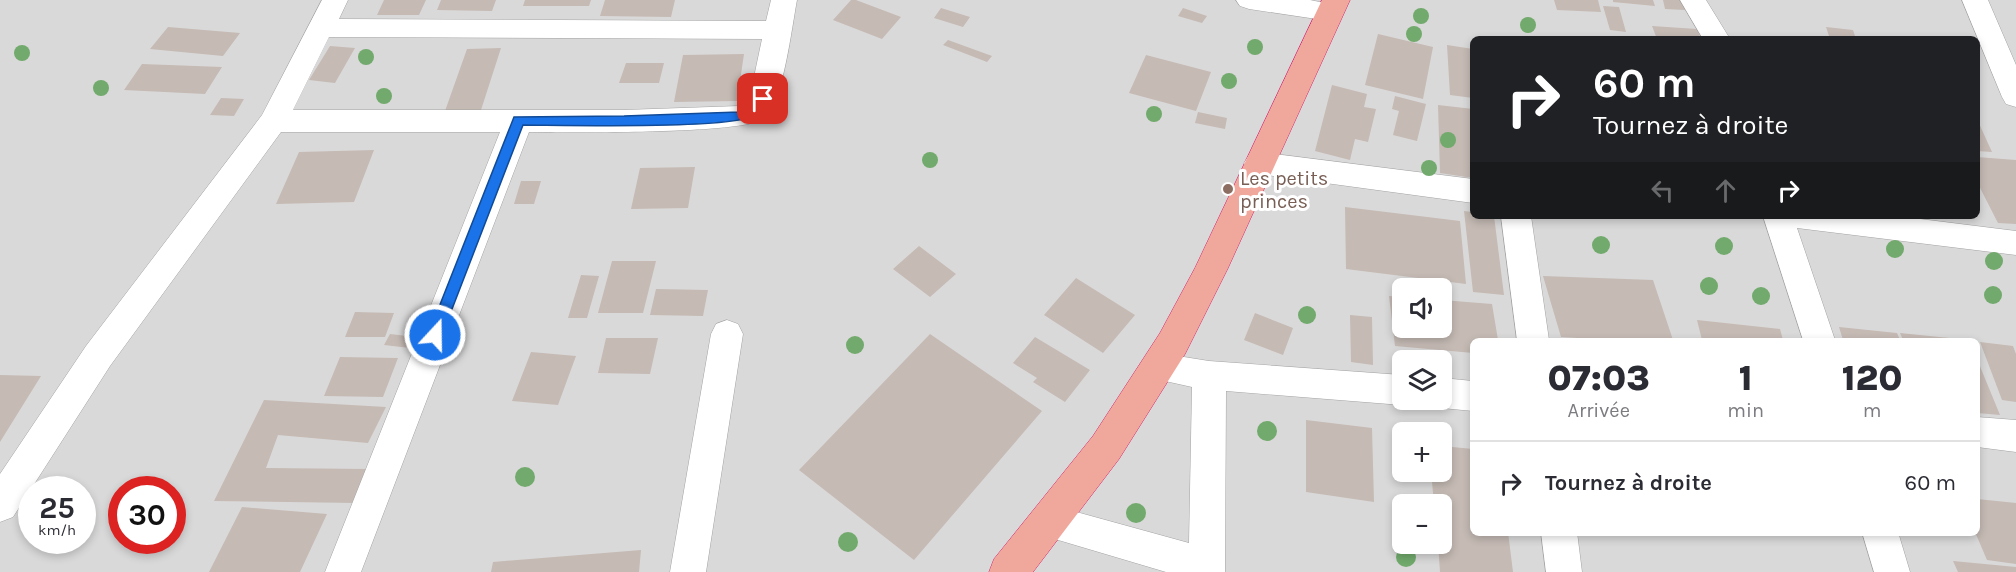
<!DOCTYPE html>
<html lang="fr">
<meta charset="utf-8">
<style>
:root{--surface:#fff;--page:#f7f7f7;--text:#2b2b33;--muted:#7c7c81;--line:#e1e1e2}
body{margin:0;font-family:Karla,sans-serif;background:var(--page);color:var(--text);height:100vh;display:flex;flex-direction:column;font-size:22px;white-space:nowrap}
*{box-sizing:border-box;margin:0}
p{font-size:20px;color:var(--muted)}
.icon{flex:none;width:33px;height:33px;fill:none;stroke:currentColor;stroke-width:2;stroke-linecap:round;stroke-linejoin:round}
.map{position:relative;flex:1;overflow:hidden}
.side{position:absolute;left:1470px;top:338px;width:510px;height:198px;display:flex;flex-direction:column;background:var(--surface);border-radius:9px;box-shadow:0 3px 9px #0003}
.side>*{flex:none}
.guide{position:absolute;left:1470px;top:36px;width:510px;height:183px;border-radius:9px;box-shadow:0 3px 9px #0003;background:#202124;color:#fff;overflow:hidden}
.controls{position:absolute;left:1392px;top:278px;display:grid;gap:12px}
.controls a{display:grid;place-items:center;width:60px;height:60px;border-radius:9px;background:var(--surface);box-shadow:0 3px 9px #0003;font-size:30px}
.speed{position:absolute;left:18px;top:476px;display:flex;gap:12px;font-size:30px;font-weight:700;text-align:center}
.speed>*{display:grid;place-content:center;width:78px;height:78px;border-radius:50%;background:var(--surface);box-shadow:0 3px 9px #0003;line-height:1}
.speed small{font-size:15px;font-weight:400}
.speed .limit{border:9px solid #d22;background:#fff;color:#111}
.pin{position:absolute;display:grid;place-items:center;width:51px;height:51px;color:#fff;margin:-26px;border-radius:12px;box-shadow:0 3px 9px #0006}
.me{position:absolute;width:66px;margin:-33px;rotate:21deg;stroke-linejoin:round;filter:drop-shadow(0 0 4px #0008)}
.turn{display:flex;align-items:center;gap:21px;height:126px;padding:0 24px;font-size:27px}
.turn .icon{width:78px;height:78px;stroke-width:2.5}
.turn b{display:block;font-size:42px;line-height:51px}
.lanes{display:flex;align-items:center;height:57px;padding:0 24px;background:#0003;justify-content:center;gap:30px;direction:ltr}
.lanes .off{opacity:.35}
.eta{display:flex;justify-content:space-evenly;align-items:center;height:102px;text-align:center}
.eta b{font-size:36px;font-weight:800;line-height:42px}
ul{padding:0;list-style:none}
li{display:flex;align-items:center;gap:18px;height:84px;padding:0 24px;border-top:2px solid var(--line)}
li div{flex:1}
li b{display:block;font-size:22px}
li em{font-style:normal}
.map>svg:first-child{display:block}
.residential{fill:#dad9d9;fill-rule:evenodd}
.building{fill:#c5bab4}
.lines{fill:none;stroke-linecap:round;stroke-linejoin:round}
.minor-casing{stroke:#a3a3a3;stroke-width:1}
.trunk-casing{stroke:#d6236c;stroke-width:1}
.minor{fill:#fff;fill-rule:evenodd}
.trunk{fill:#f1a89c;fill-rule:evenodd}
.tree{fill:#71aa6c}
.route{fill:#1a73e8;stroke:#114b97;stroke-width:1.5}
.education-dot{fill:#8d6e63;stroke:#fff;stroke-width:2}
.labels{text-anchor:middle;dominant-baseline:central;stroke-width:6;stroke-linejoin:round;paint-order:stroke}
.education-label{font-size:20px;fill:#785e54;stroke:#fff;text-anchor:start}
</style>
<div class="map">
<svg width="2016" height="572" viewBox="0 0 2016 572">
<rect width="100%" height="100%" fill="#ede8e1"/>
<!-- residential -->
<path class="residential" d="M 0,0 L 2016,0 L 2016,572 L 0,572 ZM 1473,39 L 1977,39 L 1977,216 L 1473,216 ZM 1402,288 L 1442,288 L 1442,327 L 1402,327 ZM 1473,340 L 1977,340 L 1977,532 L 1473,532 ZM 1402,360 L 1442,360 L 1442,399 L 1402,399 ZM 1402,432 L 1442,432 L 1442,471 L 1402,471 ZM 32,489 L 82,489 L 82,540 L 32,540 ZM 122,489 L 172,489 L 172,540 L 122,540 ZM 1402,504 L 1442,504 L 1442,543 L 1402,543 Z"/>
<!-- building -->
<path class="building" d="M 384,0 L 426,0 L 419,15 L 377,15 Z
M 441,0 L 496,0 L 492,11 L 437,10 Z
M 525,0 L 591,0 L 589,6 L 523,6 Z
M 605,0 L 675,0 L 671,17 L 600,16 Z
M 851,0 L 856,0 L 901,17 L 882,39 L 833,20 Z
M 1554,0 L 1598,0 L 1601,12 L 1557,10 Z
M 1613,0 L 1653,0 L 1655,6 L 1613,2 Z
M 1663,0 L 1682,0 L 1685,10 L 1665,9 Z
M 1603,6 L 1619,7 L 1626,32 L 1610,30 Z
M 941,8 L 970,17 L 963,27 L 934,18 Z
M 1183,8 L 1207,16 L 1202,23 L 1178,16 Z
M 1652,26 L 1697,29 L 1701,39 L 1657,39 Z
M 168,27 L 240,33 L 223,56 L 150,49 Z
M 1826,27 L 1853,30 L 1856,39 L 1830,39 Z
M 1378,34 L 1433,47 L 1423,99 L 1365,85 Z
M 948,40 L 992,56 L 987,62 L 943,45 Z
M 1447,45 L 1473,49 L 1473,98 L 1450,95 Z
M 330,46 L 355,48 L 335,83 L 309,80 Z
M 501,48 L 481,110 L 445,111 L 467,49 Z
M 744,54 L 737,101 L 674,102 L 683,55 Z
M 1146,55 L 1211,72 L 1196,111 L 1129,93 Z
M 626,63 L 664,63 L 659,83 L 619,83 Z
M 142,64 L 222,67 L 205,94 L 124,90 Z
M 1332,85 L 1367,94 L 1364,107 L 1376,109 L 1368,142 L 1355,139 L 1350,160 L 1315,151 Z
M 1395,96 L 1426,104 L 1417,141 L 1393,135 L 1399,111 L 1392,109 Z
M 221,98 L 244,99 L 234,116 L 210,115 Z
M 1438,105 L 1473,109 L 1473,178 L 1440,173 Z
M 1198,112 L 1227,118 L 1225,129 L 1195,123 Z
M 1977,119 L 1992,152 L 1977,151 Z
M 374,150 L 354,202 L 276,204 L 299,152 Z
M 1977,157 L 2016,160 L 2016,224 L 1998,223 L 1977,182 Z
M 695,167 L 688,208 L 631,209 L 640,168 Z
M 521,181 L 541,181 L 534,204 L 514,204 Z
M 1345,207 L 1460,221 L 1466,284 L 1346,269 Z
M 1464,211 L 1473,212 L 1473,216 L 1494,216 L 1504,295 L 1473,292 Z
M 919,246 L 956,274 L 930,297 L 893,269 Z
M 612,261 L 656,261 L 643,313 L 598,313 Z
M 581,275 L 599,276 L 587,318 L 568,318 Z
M 1543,276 L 1653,280 L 1673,340 L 1612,340 L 1561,337 Z
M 1076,278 L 1135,315 L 1103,353 L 1044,315 Z
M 656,289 L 708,290 L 703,316 L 650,315 Z
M 1389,296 L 1402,297 L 1402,327 L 1442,327 L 1442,300 L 1492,304 L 1498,340 L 1473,340 L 1473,353 L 1395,346 Z
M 355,312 L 394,313 L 385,337 L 345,337 Z
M 1255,313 L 1293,328 L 1283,355 L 1244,340 Z
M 1350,315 L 1372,317 L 1373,365 L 1351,362 Z
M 1697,320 L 1780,329 L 1783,340 L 1702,340 Z
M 1839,327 L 1897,333 L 1900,340 L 1843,340 Z
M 1900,333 L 1959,339 L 1959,340 L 1903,340 Z
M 390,334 L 416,337 L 410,348 L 384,345 Z
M 930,334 L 1042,411 L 914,560 L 799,470 Z
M 1035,337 L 1090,370 L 1065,402 L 1033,382 L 1037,378 L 1013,363 Z
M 606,338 L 658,338 L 650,374 L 598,373 Z
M 1980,342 L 2013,346 L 2016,354 L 2016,402 L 2002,400 Z
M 531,352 L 576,356 L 558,405 L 512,401 Z
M 340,357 L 398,358 L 383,397 L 324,396 Z
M 1977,359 L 2000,415 L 1977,413 Z
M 0,375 L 41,376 L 0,442 Z
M 264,400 L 386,407 L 368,443 L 278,435 L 266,468 L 369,469 L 355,503 L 214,501 Z
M 1306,420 L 1372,428 L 1374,502 L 1306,492 Z
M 1442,446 L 1473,449 L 1473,532 L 1508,532 L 1513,572 L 1440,572 L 1438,543 L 1442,543 L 1442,504 L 1434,504 L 1431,471 L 1442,471 Z
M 1977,499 L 2016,503 L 2016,564 L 1987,560 L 1975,532 L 1977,532 Z
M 242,507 L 327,514 L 300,572 L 209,572 Z
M 641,550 L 639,572 L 491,572 L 493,562 Z
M 1953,561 L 2016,567 L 2016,572 L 1958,572 Z"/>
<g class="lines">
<defs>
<path id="minor" d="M 322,0 L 348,0 L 339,19 L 766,21 L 771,0 L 797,0 C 792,26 783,102 765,118 C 744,135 565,132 529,132 L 361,572 L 325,572 L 500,132 L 281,132 L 110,366 L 13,517 L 0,522 L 0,474 L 86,346 L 262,115 ZM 329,37 L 762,39 L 750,96 L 744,104 L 739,106 L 624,110 L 293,110 Z
M 1236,0 L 1310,0 L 1339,6 L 1343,12 L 1339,18 L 1330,21 L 1249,9 L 1240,6 Z
M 1680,0 L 1706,0 L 1730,39 L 1703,39 Z
M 1962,0 L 1988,0 L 2016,65 L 2016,107 L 2006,104 L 2002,97 Z
M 1259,152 L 1473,179 L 1473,203 L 1259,174 L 1249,171 L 1244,163 L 1249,155 Z
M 1501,216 L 1531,216 L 1549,340 L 1517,340 Z
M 1763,216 L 1896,216 L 2016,231 L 2016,255 L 1797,228 L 1835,340 L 1803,340 Z
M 727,320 L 738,324 L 743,334 L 706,572 L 670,572 L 711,334 L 716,324 Z
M 1159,353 L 1209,361 L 1402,375 L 1402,399 L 1415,399 L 1402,405 L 1226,391 L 1225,572 L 1166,572 L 1038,534 L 1033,522 L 1038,510 L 1051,505 L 1189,543 L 1192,387 L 1147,377 L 1142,367 L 1147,357 Z
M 1442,378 L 1473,381 L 1473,411 L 1442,408 L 1430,403 L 1428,399 L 1442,399 Z
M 1977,417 L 2016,420 L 2016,452 L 1977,447 Z
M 1541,532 L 1577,532 L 1582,572 L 1546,572 Z
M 1862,532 L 1898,532 L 1910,572 L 1874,572 Z"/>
<path id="trunk" d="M 1322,0 L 1350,0 L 1228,268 L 1185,354 L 1119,459 L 1033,572 L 989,572 L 994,559 L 1093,436 L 1160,333 L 1195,268 Z"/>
</defs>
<!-- minor casing -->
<use href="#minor" class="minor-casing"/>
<!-- trunk casing -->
<use href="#trunk" class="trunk-casing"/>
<!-- minor -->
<use href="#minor" class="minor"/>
<!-- trunk -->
<use href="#trunk" class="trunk"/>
</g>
<!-- trees -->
<g class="tree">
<circle cx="1421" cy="16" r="8"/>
<circle cx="1528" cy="25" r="8"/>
<circle cx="1414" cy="34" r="8"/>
<circle cx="1255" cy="47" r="8"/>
<circle cx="22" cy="53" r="8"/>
<circle cx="366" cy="57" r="8"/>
<circle cx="1229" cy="81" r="8"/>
<circle cx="101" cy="88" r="8"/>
<circle cx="384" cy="96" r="8"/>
<circle cx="1154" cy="114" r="8"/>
<circle cx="1448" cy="140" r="8"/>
<circle cx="930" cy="160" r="8"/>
<circle cx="1429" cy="168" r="8"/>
<circle cx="1601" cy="245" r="9"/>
<circle cx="1724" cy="246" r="9"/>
<circle cx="1895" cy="249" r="9"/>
<circle cx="1994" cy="261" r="9"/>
<circle cx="1709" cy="286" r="9"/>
<circle cx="1993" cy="295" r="9"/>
<circle cx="1761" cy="296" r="9"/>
<circle cx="1307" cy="315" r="9"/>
<circle cx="855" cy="345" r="9"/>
<circle cx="1267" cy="431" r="10"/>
<circle cx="525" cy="477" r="10"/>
<circle cx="1136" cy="513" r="10"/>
<circle cx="848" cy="542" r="10"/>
<circle cx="1406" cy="557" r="10"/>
</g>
<!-- route -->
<path class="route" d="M 763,94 L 769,99 C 766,103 763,111 759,114 C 740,130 558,125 523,125 L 442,335 L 440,339 L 430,339 L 428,335 L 514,117 L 624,116 L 739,112 C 752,107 754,97 763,94 Z"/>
<!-- markers -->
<circle class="education-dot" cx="1228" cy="189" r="6"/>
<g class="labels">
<!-- education labels -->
<g class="education-label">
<text x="1240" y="178">Les petits<tspan x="1240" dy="23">princes</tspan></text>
</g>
</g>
</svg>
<div class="controls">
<a><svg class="icon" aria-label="sound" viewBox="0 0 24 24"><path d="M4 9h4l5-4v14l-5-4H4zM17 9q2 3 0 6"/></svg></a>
<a><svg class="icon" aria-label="layers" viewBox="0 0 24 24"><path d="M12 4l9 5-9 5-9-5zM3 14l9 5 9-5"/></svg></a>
<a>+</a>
<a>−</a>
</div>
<div class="speed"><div>25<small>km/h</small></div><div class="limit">30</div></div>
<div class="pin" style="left:763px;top:99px;background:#d93025"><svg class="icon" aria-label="arrive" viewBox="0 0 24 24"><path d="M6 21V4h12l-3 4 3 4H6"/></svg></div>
<svg class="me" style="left:435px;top:335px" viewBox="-20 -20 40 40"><circle r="17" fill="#1a73e8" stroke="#fff" stroke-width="3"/><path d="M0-11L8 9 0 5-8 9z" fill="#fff"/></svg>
<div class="guide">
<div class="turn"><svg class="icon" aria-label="right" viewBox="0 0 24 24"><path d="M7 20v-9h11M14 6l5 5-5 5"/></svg><div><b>60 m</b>Tournez à droite</div></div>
<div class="lanes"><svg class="icon off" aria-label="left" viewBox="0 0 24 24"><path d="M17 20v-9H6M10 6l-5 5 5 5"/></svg><svg class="icon off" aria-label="ahead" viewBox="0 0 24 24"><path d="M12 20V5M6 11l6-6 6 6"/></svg><svg class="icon" aria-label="right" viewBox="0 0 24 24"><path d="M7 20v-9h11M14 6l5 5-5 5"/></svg></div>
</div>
<section class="side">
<div class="eta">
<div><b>07:03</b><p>Arrivée</p></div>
<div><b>1</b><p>min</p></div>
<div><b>120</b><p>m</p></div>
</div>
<ul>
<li><svg class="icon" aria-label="right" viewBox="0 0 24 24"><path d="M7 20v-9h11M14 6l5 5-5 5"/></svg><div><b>Tournez à droite</b></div><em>60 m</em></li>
</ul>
</section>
</div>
